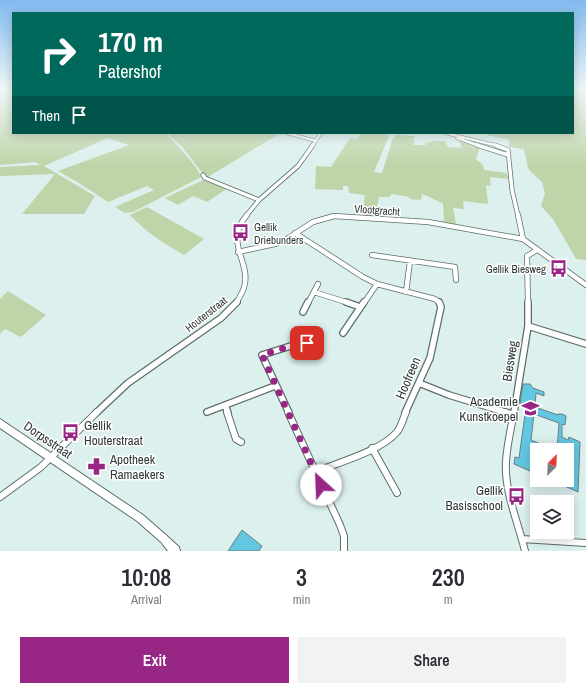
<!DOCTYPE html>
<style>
:root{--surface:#fff;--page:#f2f2f3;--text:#2b2b33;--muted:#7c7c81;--accent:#972684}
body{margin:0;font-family:"Archivo Narrow",sans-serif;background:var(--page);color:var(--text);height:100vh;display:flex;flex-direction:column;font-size:15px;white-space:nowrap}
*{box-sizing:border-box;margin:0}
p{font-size:13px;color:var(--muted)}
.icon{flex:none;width:22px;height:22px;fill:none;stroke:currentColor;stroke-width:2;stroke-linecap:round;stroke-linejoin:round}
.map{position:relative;height:551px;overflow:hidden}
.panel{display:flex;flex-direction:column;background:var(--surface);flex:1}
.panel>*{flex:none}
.hud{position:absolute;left:12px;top:12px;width:562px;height:122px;border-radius:0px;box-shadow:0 2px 10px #0003;background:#00695c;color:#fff;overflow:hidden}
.needle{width:26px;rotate:24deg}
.controls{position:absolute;left:530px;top:443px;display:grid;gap:8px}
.controls a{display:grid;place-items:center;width:44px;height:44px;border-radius:0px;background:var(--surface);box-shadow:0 2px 10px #0003;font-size:20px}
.pin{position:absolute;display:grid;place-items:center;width:34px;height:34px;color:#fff;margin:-17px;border-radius:8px;box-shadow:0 2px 6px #0006}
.me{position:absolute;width:44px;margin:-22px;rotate:335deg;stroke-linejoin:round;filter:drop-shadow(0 0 3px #0008)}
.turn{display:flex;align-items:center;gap:14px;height:84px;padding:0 20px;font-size:18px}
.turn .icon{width:52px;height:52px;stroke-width:2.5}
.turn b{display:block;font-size:28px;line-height:34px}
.then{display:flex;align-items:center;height:38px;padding:0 20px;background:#0003;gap:8px;font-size:15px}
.eta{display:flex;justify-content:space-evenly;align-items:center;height:68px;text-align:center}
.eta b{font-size:24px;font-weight:600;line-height:28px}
.button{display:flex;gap:8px;margin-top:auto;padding:8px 20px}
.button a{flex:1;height:46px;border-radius:0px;background:var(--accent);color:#fff;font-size:16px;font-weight:600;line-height:46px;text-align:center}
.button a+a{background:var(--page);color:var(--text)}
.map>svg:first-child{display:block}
.green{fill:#bfd4a9}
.building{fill:#62c8e2;stroke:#6c7d82}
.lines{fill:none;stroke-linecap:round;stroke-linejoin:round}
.minor-far4-casing{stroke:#5c6e6c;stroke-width:3.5}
.minor-far3-casing{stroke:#5c6e6c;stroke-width:5}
.minor-far2-casing{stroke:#5c6e6c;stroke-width:6}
.minor-far1-casing{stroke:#5c6e6c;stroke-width:8}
.minor-casing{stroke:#5c6e6c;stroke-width:8}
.tertiary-casing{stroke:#5c6e6c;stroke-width:2}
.minor-far4{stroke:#fff;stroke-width:2.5}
.minor-far3{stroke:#fff;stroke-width:3.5}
.minor-far2{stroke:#fff;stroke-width:4.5}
.minor-far1{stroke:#fff;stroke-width:5.5}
.minor{stroke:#fff;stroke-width:6}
.tertiary{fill:#fff;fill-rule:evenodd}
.route{stroke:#972684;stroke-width:7;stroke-dasharray:0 12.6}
.labels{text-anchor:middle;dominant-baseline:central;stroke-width:3;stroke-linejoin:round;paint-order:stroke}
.street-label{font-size:11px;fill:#313838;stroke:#fff}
.poi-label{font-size:11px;fill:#313838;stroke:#fff;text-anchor:start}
.near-street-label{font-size:13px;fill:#313838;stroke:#fff}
.near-poi-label{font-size:13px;fill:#313838;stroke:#fff;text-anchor:end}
</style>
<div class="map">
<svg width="586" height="551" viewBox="0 0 586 551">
<rect width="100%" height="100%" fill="#dcf0ee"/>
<!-- green -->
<path class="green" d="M 0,89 L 13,89 L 13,133 L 165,133 C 172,139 200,169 201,177 L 133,212 L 125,213 L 115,207 L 154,190 L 147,186 L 108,202 L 79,183 L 58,171 L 129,145 L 108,138 L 44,166 L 95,196 L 84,214 L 22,214 L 55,174 L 0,176 L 0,167 L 41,165 L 35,162 L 0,165 Z
M 573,89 L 586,89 L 586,260 L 576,259 L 553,219 L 541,206 L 545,193 L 542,182 L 531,172 L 528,168 L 524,149 L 509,147 L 509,140 L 488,135 L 487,133 L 573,133 Z
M 167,133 L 279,133 L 279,134 L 206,178 L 183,148 Z
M 361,133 L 380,133 L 389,136 L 374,172 L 382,173 L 393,138 L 395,138 L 395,135 L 415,136 L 413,140 L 415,141 L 413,145 L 426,145 L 425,143 L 434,141 L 445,141 L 448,147 L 462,148 L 458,139 L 480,147 L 476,159 L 483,165 L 484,170 L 507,173 L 508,179 L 490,177 L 491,186 L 486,185 L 488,204 L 463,201 L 464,209 L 453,208 L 456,224 L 444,223 L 443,203 C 435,201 430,196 422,194 L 421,200 L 410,199 L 409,197 L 391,194 L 390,197 L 379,197 L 375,217 L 362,216 L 365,195 L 349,193 L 348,186 L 343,186 L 343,190 L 315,189 L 316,166 L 331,167 L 350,138 L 357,139 Z
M 203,180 L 228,188 L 207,202 L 193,196 L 178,205 L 165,198 Z
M 147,207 L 204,239 L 184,255 C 164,244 146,232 130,215 Z
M 8,291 L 46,315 L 21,337 L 5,329 L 0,334 L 0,299 Z"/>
<!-- building -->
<path class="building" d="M 523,384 L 530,384 L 533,388 L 544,392 L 544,396 L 536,393 L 535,407 L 558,415 L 558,414 L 562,414 L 566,416 L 565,425 L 562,424 L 562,437 L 568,440 L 569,437 L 580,442 L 578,492 L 551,480 L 567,480 L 568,450 L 557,450 L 559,423 L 534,414 L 531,440 L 555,450 L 537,450 L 535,463 L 537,463 L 537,474 L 514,464 L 515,457 L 519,458 L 526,407 L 520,404 Z
M 242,530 L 262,546 L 259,551 L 228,551 Z"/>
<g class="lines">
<defs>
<path id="minor-far4" d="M 287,133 L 316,141
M 445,133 L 499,146
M 457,138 L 480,146
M 312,146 L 321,133"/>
<path id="minor-far3" d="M 477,145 L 508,155
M 495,145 L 508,150 L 512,190 L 518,216
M 203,175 L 205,178 L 259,200
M 246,216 L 259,200 L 298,166 L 313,145"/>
<path id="minor-far2" d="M 518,215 L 523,239
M 295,233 L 363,277 L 377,284 L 435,299 L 440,303
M 238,252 L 275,244 L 287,239 L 313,222 L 334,216 L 428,222 L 523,239 L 586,285
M 372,255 L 455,267 L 456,280
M 314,292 L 349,303
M 406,292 L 410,261
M 236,303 C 240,297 244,291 245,283 C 249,260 224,241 247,215
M 308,303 L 318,284
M 364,303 L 377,284
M 528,303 L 527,256 L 537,250"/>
<path id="minor-far1" d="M 346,302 L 360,307
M 303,312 L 308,302
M 528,326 L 586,344
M 343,333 L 364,302
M 419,383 L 449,395 L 508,413
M 225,405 L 228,413
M 207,412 L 275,386
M 96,413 L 128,383 L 221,318 L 237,302
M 289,413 L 262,355 L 297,344 L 307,343
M 405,413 L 430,358 L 441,307 L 439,302
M 514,413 L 528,326 L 528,302"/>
<path id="minor" d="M 227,412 L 236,439 L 241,442
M 288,412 L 340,525 L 344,536 L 344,551
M 505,412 L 513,415
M 514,412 C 511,428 507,445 506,461 C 504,491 518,522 525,551
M 372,448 L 397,493
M 315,472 C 337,463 381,451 397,432 C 401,427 403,419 406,412
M 0,497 L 41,467 L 97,412
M 522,539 L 586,543"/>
<path id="tertiary" d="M 0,419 L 143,515 L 167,536 L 179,547 L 180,551 L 168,551 L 161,542 L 137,521 L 0,428 Z"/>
</defs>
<!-- minor-far4 casing -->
<use href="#minor-far4" class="minor-far4-casing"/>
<!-- minor-far3 casing -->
<use href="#minor-far3" class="minor-far3-casing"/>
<!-- minor-far2 casing -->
<use href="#minor-far2" class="minor-far2-casing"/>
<!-- minor-far1 casing -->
<use href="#minor-far1" class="minor-far1-casing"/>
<!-- minor casing -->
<use href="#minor" class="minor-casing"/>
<!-- tertiary casing -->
<use href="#tertiary" class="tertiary-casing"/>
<!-- minor-far4 -->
<use href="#minor-far4" class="minor-far4"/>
<!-- minor-far3 -->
<use href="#minor-far3" class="minor-far3"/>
<!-- minor-far2 -->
<use href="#minor-far2" class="minor-far2"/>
<!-- minor-far1 -->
<use href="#minor-far1" class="minor-far1"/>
<!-- minor -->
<use href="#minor" class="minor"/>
<!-- tertiary -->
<use href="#tertiary" class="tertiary"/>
</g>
<!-- sky -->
<linearGradient id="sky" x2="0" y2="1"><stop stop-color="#81baf0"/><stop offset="0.54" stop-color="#eff8f7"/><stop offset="1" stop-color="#eff8f7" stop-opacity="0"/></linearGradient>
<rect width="586" height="166" fill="url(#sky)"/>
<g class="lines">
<!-- route -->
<path class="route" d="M 307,343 L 297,344 L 262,355 L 321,485"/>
</g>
<!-- icons -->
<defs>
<symbol id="bus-bare" viewBox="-9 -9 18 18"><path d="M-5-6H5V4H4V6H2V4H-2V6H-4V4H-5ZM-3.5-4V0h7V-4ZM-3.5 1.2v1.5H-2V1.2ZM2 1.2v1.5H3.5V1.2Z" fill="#972684" stroke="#fff" stroke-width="2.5" paint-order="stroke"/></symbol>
<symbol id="school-bare" viewBox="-9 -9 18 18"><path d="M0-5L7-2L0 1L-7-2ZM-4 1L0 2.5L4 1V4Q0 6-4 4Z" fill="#972684" stroke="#fff" stroke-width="2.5" paint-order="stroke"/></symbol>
<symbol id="pharmacy-bare" viewBox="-9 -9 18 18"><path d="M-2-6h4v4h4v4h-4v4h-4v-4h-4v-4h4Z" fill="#972684" stroke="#fff" stroke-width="2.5" paint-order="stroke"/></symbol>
</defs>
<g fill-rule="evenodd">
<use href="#bus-bare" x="228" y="220" width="25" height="25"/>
<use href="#bus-bare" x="546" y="256" width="25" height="25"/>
<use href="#school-bare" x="518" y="396" width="25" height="25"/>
<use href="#bus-bare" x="58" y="420" width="25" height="25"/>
<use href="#pharmacy-bare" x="84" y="454" width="25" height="25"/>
<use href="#bus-bare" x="504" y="484" width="25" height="25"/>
</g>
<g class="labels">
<!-- street labels -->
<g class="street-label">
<text transform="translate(377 210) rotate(4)">Vlootgracht</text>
<text transform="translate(206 314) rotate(-38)">Houterstraat</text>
</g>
<!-- poi labels -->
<g class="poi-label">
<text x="254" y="227">Gellik<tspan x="254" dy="13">Driebunders</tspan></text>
<text x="546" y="269" text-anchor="end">Gellik Biesweg</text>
</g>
<!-- near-street labels -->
<g class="near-street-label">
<text transform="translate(510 361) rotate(-81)">Biesweg</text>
<text transform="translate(408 378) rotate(-67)">Hoofreen</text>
<text transform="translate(48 440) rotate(34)">Dorpsstraat</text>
</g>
<!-- near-poi labels -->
<g class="near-poi-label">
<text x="518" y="401">Academie<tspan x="518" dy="15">Kunstkoepel</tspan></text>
<text x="84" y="425" text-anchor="start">Gellik<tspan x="84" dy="15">Houterstraat</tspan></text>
<text x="110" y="459" text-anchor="start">Apotheek<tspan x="110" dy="15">Ramaekers</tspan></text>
<text x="503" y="490">Gellik<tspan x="503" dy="15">Basisschool</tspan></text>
</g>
</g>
</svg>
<div class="controls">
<a><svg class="needle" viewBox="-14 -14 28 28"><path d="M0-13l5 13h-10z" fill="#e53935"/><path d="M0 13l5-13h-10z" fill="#7c7c81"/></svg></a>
<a><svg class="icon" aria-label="layers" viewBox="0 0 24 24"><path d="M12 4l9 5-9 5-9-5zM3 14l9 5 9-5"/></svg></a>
</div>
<div class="pin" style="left:307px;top:343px;background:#d93025"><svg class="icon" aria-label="arrive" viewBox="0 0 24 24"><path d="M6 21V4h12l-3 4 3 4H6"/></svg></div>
<svg class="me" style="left:321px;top:485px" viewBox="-20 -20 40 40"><circle r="19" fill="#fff"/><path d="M0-13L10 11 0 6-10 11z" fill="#972684"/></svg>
<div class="hud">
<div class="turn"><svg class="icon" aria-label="right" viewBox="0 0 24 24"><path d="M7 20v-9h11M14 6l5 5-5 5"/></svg><div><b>170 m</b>Patershof</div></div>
<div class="then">Then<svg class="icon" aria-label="arrive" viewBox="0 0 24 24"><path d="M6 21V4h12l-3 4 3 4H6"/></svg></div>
</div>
</div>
<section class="panel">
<div class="eta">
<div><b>10:08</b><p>Arrival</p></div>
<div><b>3</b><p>min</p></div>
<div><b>230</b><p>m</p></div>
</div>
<div class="button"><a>Exit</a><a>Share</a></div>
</section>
